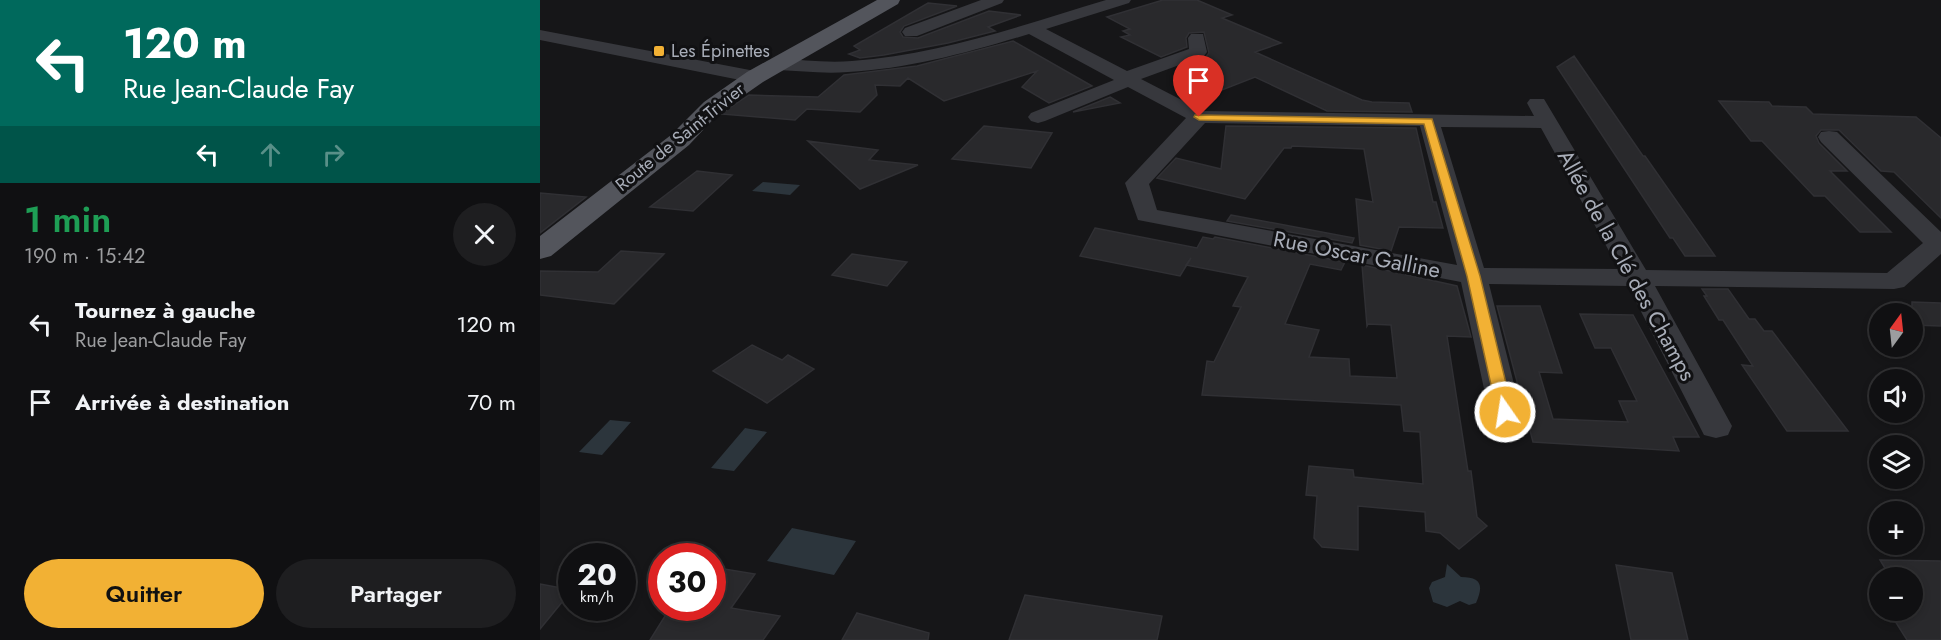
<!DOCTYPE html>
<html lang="fr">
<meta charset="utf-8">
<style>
:root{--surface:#101012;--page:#1e1e20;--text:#f1f3f6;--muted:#9c9d9f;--line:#303032;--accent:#f2b134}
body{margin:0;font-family:Jost,sans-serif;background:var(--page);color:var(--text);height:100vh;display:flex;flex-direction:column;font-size:22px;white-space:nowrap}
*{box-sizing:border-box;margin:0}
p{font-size:20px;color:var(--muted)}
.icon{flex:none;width:33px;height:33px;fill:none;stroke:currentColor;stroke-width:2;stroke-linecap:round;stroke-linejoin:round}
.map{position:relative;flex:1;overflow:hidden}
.side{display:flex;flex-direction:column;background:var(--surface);width:540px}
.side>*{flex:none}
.banner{background:#00695c;color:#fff;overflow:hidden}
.needle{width:39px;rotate:15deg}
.fabs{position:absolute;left:1329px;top:303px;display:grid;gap:12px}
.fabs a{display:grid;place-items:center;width:54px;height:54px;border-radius:50%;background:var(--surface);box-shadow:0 3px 9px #0003,0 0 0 2px var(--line);font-size:30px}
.speed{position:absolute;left:18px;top:543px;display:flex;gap:12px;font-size:30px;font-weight:700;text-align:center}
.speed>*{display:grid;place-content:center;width:78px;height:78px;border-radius:50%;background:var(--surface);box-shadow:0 3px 9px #0003,0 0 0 2px var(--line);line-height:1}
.speed small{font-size:15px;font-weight:400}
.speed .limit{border:9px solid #d22;background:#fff;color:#111}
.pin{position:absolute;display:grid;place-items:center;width:51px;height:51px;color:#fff;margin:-62px -26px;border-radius:50% 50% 50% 0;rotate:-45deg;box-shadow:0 0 6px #0007}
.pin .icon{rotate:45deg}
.me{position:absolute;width:66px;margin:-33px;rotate:347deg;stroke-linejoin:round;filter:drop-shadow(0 0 4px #0008)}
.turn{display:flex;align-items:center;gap:21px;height:126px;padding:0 24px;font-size:27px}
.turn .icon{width:78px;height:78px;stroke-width:2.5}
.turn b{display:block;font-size:42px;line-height:51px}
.lanes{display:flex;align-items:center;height:57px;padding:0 24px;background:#0003;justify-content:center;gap:30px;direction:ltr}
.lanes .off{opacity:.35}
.round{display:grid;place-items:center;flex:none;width:63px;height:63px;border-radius:32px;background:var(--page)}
.overview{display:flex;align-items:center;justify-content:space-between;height:102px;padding:0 24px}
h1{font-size:36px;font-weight:600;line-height:45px;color:#1e9e55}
.button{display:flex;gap:12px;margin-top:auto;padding:12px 24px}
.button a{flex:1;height:69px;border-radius:36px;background:var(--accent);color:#111;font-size:24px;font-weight:600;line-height:69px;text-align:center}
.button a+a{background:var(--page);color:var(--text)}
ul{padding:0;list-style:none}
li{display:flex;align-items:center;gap:18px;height:78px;padding:0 24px}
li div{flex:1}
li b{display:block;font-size:22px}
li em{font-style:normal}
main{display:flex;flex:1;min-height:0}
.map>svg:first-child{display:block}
.water{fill:#2c353c}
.building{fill:#29292c;stroke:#303034;stroke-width:1.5}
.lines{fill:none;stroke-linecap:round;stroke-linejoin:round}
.minor{fill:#37383d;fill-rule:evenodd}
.major{fill:#53555c;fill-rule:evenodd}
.route{fill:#f2b134;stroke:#9d7322;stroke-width:1.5}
.poi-dot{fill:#f2b134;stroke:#111113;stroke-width:2}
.labels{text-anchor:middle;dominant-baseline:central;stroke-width:6;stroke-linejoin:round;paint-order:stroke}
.far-poi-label{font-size:18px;fill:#a8adb8;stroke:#111113;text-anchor:start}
.far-street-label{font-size:18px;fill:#a8adb8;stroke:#111113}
.street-label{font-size:22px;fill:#a8adb8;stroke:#111113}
</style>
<main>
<section class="side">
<div class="banner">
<div class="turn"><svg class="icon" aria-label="left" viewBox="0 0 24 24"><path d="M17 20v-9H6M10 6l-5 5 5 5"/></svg><div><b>120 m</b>Rue Jean-Claude Fay</div></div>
<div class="lanes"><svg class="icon" aria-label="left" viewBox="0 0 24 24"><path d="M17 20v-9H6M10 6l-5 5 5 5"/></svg><svg class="icon off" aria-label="ahead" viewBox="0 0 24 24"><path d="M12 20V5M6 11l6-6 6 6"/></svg><svg class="icon off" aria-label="right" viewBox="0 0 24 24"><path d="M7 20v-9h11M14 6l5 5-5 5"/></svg></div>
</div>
<div class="overview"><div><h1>1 min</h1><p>190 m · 15:42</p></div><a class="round"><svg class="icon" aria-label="close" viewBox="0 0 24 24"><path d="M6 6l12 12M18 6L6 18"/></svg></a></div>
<ul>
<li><svg class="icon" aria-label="left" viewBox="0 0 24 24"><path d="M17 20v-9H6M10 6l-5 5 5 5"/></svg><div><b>Tournez à gauche</b><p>Rue Jean-Claude Fay</p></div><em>120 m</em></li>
<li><svg class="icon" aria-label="arrive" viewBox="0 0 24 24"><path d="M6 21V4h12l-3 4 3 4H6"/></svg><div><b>Arrivée à destination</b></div><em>70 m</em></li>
</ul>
<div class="button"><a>Quitter</a><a>Partager</a></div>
</section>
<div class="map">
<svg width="1401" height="640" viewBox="0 0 1401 640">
<rect width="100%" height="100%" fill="#161618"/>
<!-- water -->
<path class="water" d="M 223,182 L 260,185 L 250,195 L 212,191 Z
M 70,420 L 91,422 L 62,455 L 39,452 Z
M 205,428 L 227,432 L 194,471 L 171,468 Z
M 252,528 L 316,541 L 294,575 L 227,561 Z
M 907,564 L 921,577 C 941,577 944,585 936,603 L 929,605 L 920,601 L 907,607 L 893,602 L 889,588 L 892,582 L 905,577 Z"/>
<!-- building -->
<path class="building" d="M 623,0 L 657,0 L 692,15 L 682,18 L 741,43 L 715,52 L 822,100 L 832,102 L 869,103 L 872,112 L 787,111 L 715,77 L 682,90 L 640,69 L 644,68 L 641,67 L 665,58 L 669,53 L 664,32 L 649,33 L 646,38 L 647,47 L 621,57 L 581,37 L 590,35 L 583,31 L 590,29 L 567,17 Z
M 388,3 L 417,6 L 364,26 L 360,32 L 363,37 L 378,38 L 449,11 L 481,15 L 448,27 L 455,31 L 408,43 L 344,55 L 320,58 L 309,54 L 320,50 L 314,46 Z
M 473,41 L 552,86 L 509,103 L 482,87 L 497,71 L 404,101 L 368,78 L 360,86 L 335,85 L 337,95 L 320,112 L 267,109 L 255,120 L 181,114 L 209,95 L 278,97 L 304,75 L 377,66 Z
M 1034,56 L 1103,156 L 1105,156 L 1175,256 L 1145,256 L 1133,238 L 1130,238 L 1017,67 Z
M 570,97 L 580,103 L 533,112 Z
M 1179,101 L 1229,102 L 1232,106 L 1266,107 L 1273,114 L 1376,117 L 1401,138 L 1401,218 L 1354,172 L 1341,171 L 1299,130 L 1281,130 L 1276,136 L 1279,143 L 1307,171 L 1290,171 L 1351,232 L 1320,232 L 1285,196 L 1274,196 L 1222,141 L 1211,141 Z
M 444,126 L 512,133 L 491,168 L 412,159 Z
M 686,126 L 876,128 L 893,202 L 896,202 L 903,228 L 859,227 L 851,251 L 820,245 L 816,199 L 833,202 L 824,149 L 752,146 L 751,148 L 744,148 L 705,199 L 617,178 L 636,158 L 681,169 Z
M 268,141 L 338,150 L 329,160 L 378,165 L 320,189 Z
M 157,171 L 192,175 L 153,211 L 110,207 Z
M 0,193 L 46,197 L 0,233 Z
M 691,215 L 814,238 L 812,243 L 687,221 Z
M 555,228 L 657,248 L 663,237 L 673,239 L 675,237 L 805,262 L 801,270 L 770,264 L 745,324 L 779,330 L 769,357 L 809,359 L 810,376 L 857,378 L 851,325 L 828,324 L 827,326 L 822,265 L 917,286 L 931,337 L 907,336 L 928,471 L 931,471 L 937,517 L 947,526 L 919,549 L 900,533 L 886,531 L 885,512 L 818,506 L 818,550 L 782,547 L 774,538 L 777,496 L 766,495 L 769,466 L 813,470 L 814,477 L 883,484 L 880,432 L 864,431 L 861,405 L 662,395 L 667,361 L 674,362 L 701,307 L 693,306 L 708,277 L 646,265 L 651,258 L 640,276 L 540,256 Z
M 81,251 L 124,254 L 74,304 L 0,295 L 0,271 L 58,272 Z
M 312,254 L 367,262 L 347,286 L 292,275 Z
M 1162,289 L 1188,289 L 1209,319 L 1215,319 L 1224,331 L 1232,331 L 1308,431 L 1247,431 L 1202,365 L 1213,366 L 1183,320 L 1179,320 L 1164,296 L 1167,296 Z
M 1372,302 L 1401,303 L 1401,326 L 1372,325 Z
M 957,306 L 1000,306 L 1022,373 L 999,372 L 1013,419 L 1088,422 L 1079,401 L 1097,401 L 1071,348 L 1055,348 L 1040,314 L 1093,315 L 1159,437 L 1133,437 L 1139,451 L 993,442 Z
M 212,345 L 242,360 L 248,355 L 274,369 L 227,403 L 173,371 Z
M 1340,560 L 1401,561 L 1401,640 L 1367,640 L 1348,610 L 1372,610 L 1372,578 L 1351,578 Z
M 1076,565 L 1132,573 L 1148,640 L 1091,640 Z
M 172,567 L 215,574 L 191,608 L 240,616 L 223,640 L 110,640 L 130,608 L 172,608 Z
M 0,584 L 32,590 L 0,629 Z
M 485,595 L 622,616 L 617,640 L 469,640 Z
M 317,613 L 389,633 L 388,640 L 302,640 Z"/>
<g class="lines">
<!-- minor -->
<path class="minor" d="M 441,0 L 464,0 L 462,3 L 377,36 L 365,36 L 362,32 L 365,28 Z
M 566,0 L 591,0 L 589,3 L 506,29 L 587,71 L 649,49 L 648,38 L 651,34 L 663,34 L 667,52 L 664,56 L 601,79 L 663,111 L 994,116 L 987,103 L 990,99 L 1004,99 L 1106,270 L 1347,273 L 1383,243 L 1281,142 L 1278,137 L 1281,132 L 1289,131 L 1297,132 L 1401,232 L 1401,254 L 1364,287 L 1354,289 L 1115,286 L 1192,426 L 1188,435 L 1176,438 L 1164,435 L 1088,286 L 949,284 L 981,412 L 976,420 L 965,424 L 954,420 L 949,412 L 921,282 L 598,220 L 585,183 L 646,118 L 588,87 L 505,121 L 498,123 L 491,121 L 488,117 L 491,113 L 574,80 L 489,34 C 430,52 369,69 308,72 C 284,74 261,71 238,70 L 231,68 L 229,64 L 231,60 L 238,58 C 262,60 287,63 312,61 C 399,55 483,25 566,0 ZM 665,123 L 880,126 L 917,265 L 617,210 L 609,184 ZM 901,127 L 1001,128 L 1079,269 L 944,268 Z
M 0,30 L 215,71 L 222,73 L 224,77 L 222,81 L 215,83 L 0,40 Z"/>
<!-- major -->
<path class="major" d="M 337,0 L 360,0 L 358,4 L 223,82 L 180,112 L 149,145 L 11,256 L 0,259 L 0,236 L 131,135 L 164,102 L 207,72 Z"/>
</g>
<!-- route -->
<path class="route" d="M 655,115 L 892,119 L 940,276 L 973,412 L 970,416 L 960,416 L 957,412 L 927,276 L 884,124 L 659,120 L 654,117 Z"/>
<!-- markers -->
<rect class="poi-dot" x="113" y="45" width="12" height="12" rx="3"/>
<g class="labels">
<!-- far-poi labels -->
<g class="far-poi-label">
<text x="131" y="51">Les Épinettes</text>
</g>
<!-- far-street labels -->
<g class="far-street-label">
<text transform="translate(140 137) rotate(-39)">Route de Saint-Trivier</text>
</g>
<!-- street labels -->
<g class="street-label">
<text transform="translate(817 254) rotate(11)">Rue Oscar Galline</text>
<text transform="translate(1087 265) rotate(61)">Allée de la Clé des Champs</text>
</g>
</g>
</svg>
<div class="fabs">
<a><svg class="needle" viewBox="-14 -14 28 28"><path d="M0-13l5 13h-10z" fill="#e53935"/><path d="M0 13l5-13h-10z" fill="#9c9d9f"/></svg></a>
<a><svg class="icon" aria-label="sound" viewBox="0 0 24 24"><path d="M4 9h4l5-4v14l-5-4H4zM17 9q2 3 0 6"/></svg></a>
<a><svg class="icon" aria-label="layers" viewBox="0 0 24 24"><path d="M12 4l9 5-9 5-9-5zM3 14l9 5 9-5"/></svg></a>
<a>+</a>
<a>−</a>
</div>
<div class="speed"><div>20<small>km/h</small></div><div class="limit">30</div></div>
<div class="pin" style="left:659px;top:117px;background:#d93025"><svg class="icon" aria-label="arrive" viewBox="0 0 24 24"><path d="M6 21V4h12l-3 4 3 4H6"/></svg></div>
<svg class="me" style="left:965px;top:412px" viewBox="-20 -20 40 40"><circle r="17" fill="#f2b134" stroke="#fff" stroke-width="3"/><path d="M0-11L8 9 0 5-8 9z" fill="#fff"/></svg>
</div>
</main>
